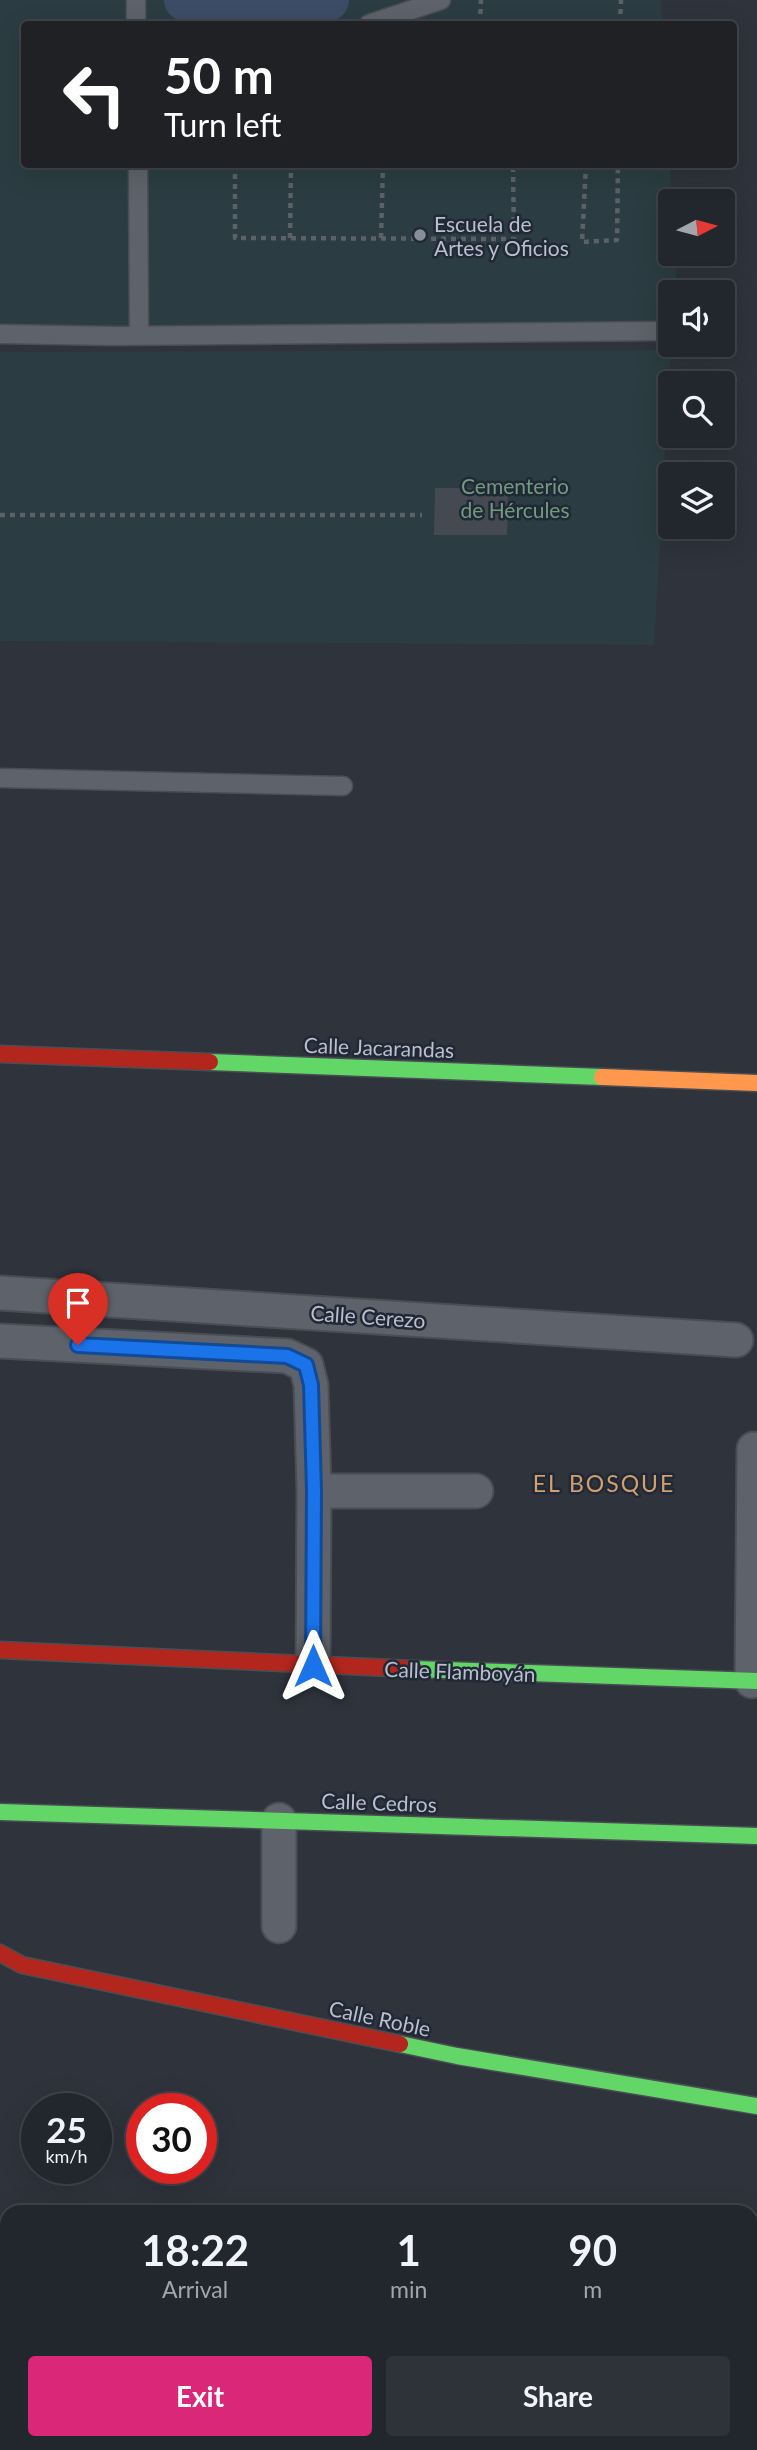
<!DOCTYPE html>
<meta charset="utf-8">
<style>
:root{--surface:#22262d;--page:#2e3239;--text:#f1f3f6;--muted:#a2a5aa;--line:#3f4349;--accent:#db2777}
body{margin:0;font-family:Lato,sans-serif;background:var(--page);color:var(--text);height:100vh;display:flex;flex-direction:column;font-size:26px;white-space:nowrap}
*{box-sizing:border-box;margin:0}
p{font-size:23px;color:var(--muted)}
.icon{flex:none;width:38px;height:38px;fill:none;stroke:currentColor;stroke-width:2;stroke-linecap:round;stroke-linejoin:round}
.map{position:relative;flex:1;overflow:hidden}
.panel{position:absolute;left:0px;top:2205px;width:758px;height:245px;display:flex;flex-direction:column;background:var(--surface);border-radius:21px 21px 0 0;box-shadow:0 7px 28px #0002,0 0 0 2px var(--line)}
.panel>*{flex:none}
.banner{position:absolute;left:21px;top:21px;width:716px;height:147px;border-radius:7px;box-shadow:0 7px 28px #0002,0 0 0 2px var(--line);background:#202124;color:#fff;overflow:hidden}
.needle{width:46px;rotate:84deg}
.buttons{position:absolute;left:658px;top:189px;display:grid;gap:14px}
.buttons a{display:grid;place-items:center;width:77px;height:77px;border-radius:7px;background:var(--surface);box-shadow:0 7px 28px #0002,0 0 0 2px var(--line);font-size:35px}
.speed{position:absolute;left:21px;top:2093px;display:flex;gap:14px;font-size:35px;font-weight:700;text-align:center}
.speed>*{display:grid;place-content:center;width:91px;height:91px;border-radius:50%;background:var(--surface);box-shadow:0 7px 28px #0002,0 0 0 2px var(--line);line-height:1}
.speed small{font-size:18px;font-weight:400}
.speed .limit{border:10px solid #d22;background:#fff;color:#111}
.pin{position:absolute;display:grid;place-items:center;width:60px;height:60px;color:#fff;margin:-72px -30px;border-radius:50% 50% 50% 0;rotate:-45deg;box-shadow:0 0 7px #0007}
.pin .icon{rotate:45deg}
.me{position:absolute;width:77px;margin:-38px;rotate:0deg;stroke-linejoin:round;filter:drop-shadow(0 0 5px #0008)}
.turn{display:flex;align-items:center;gap:24px;height:147px;padding:0 28px;font-size:32px}
.turn .icon{width:91px;height:91px;stroke-width:2.5}
.turn b{display:block;font-size:49px;line-height:60px}
.eta{display:flex;justify-content:space-evenly;align-items:center;height:119px;text-align:center}
.eta b{font-size:42px;font-weight:700;line-height:49px}
.action{display:flex;gap:14px;margin-top:auto;padding:14px 28px}
.action a{flex:1;height:80px;border-radius:7px;background:var(--accent);color:#fff;font-size:28px;font-weight:700;line-height:80px;text-align:center}
.action a+a{background:var(--page);color:var(--text)}
.map>svg:first-child{display:block}
.green{fill:#2b3d42}
.lines{fill:none;stroke-linecap:round;stroke-linejoin:round}
.canal{stroke:#3d4c66;stroke-width:42}
.building{fill:#454951}
.lane-casing{stroke:#4a4e54;stroke-width:21}
.street-casing{stroke:#4a4e54;stroke-width:37}
.fast-casing{stroke:#4a4e54;stroke-width:19}
.slow-casing{stroke:#4a4e54;stroke-width:19}
.jam-casing{stroke:#4a4e54;stroke-width:19}
.path{stroke:#5b6167;stroke-width:4.5;stroke-dasharray:5 5;stroke-linecap:butt}
.lane{stroke:#5e626a;stroke-width:18}
.street{stroke:#5e626a;stroke-width:33}
.fast{stroke:#63d668;stroke-width:16}
.slow{stroke:#ff974d;stroke-width:16}
.jam{stroke:#b3261e;stroke-width:16}
.route-casing{stroke:#114b97;stroke-width:18}
.route{stroke:#1a73e8;stroke-width:12}
.poi-dot{fill:#888e9a;stroke:#212937;stroke-width:2.5}
.labels{text-anchor:middle;dominant-baseline:central;stroke-width:5;stroke-linejoin:round;paint-order:stroke}
.poi-label{font-size:21px;fill:#b9bfcc;stroke:#212937;text-anchor:start}
.park-label{font-size:21px;fill:#729b7e;stroke:#212937}
.street-label{font-size:21px;fill:#b9bfcc;stroke:#212937}
.neighbourhood-label{font-size:23px;letter-spacing:2px;fill:#d29f6e;stroke:#212937}
</style>
<div class="map">
<svg width="757" height="2450" viewBox="0 0 757 2450">
<rect width="100%" height="100%" fill="#2e333c"/>
<!-- green -->
<path class="green" d="M 0,0 L 661,0 L 663,24 L 24,24 L 24,164 L 670,165 L 672,201 L 670,201 L 670,254 L 675,254 L 677,292 L 670,292 L 670,324 L 0,329 Z
M 671,350 L 654,645 L 0,641 L 0,352 Z"/>
<g class="lines">
<!-- canal -->
<path class="canal" d="M 185,0 L 310,12 L 328,0"/>
</g>
<!-- building -->
<path class="building" d="M 435,488 L 508,488 L 507,535 L 434,535 Z"/>
<g class="lines">
<defs>
<path id="lane" d="M 136,0 L 136,24
M 369,24 L 441,0
M 138,164 L 139,335
M 0,334 L 112,336 L 663,331
M 0,778 L 343,786"/>
<path id="street" d="M 0,1293 L 736,1340
M 0,1341 L 287,1356 L 306,1365 L 311,1385 L 314,1491 L 313,1666
M 314,1491 L 476,1491
M 752,1681 L 754,1449
M 279,1926 L 279,1820
M 0,2255 L 7,2256"/>
<path id="fast" d="M 210,1062 L 602,1077
M 414,1669 L 757,1681
M 0,1812 L 757,1836
M 400,2044 L 457,2056 L 757,2106"/>
<path id="slow" d="M 602,1077 L 757,1083"/>
<path id="jam" d="M 0,1054 L 210,1062
M 0,1650 L 414,1669
M 0,1953 L 22,1965 L 400,2044"/>
</defs>
<!-- lane casing -->
<use href="#lane" class="lane-casing"/>
<!-- street casing -->
<use href="#street" class="street-casing"/>
<!-- fast casing -->
<use href="#fast" class="fast-casing"/>
<!-- slow casing -->
<use href="#slow" class="slow-casing"/>
<!-- jam casing -->
<use href="#jam" class="jam-casing"/>
<!-- path -->
<path class="path" d="M 480,24 L 481,0
M 620,24 L 621,0
M 235,164 L 235,238 L 514,239 L 513,164
M 586,164 L 582,242 L 617,240 L 618,164
M 290,238 L 291,164
M 381,238 L 383,164
M 0,515 L 422,515"/>
<!-- lane -->
<use href="#lane" class="lane"/>
<!-- street -->
<use href="#street" class="street"/>
<!-- fast -->
<use href="#fast" class="fast"/>
<!-- slow -->
<use href="#slow" class="slow"/>
<!-- jam -->
<use href="#jam" class="jam"/>
</g>
<g class="lines">
<defs>
<path id="route" d="M 78,1345 L 287,1356 L 306,1365 L 311,1385 L 314,1491 L 313,1666"/>
</defs>
<!-- route casing -->
<use href="#route" class="route-casing"/>
<!-- route -->
<use href="#route" class="route"/>
</g>
<!-- markers -->
<circle class="poi-dot" cx="420" cy="235" r="7"/>
<g class="labels">
<!-- poi labels -->
<g class="poi-label">
<text x="434" y="223">Escuela de<tspan x="434" dy="24">Artes y Oficios</tspan></text>
</g>
<!-- park labels -->
<g class="park-label">
<text x="515" y="485">Cementerio<tspan x="515" dy="24">de Hércules</tspan></text>
</g>
<!-- street labels -->
<g class="street-label">
<text transform="translate(379 1047) rotate(2)">Calle Jacarandas</text>
<text transform="translate(368 1316) rotate(4)">Calle Cerezo</text>
<text transform="translate(460 1671) rotate(2)">Calle Flamboyán</text>
<text transform="translate(379 1802) rotate(2)">Calle Cedros</text>
<text transform="translate(380 2018) rotate(12)">Calle Roble</text>
</g>
<!-- neighbourhood labels -->
<g class="neighbourhood-label">
<text x="604" y="1483">EL BOSQUE</text>
</g>
</g>
</svg>
<div class="buttons">
<a><svg class="needle" viewBox="-14 -14 28 28"><path d="M0-13l5 13h-10z" fill="#e53935"/><path d="M0 13l5-13h-10z" fill="#a2a5aa"/></svg></a>
<a><svg class="icon" aria-label="sound" viewBox="0 0 24 24"><path d="M4 9h4l5-4v14l-5-4H4zM17 9q2 3 0 6"/></svg></a>
<a><svg class="icon" aria-label="search" viewBox="0 0 24 24"><circle cx="10" cy="10" r="6"/><path d="M15 15l6 6"/></svg></a>
<a><svg class="icon" aria-label="layers" viewBox="0 0 24 24"><path d="M12 4l9 5-9 5-9-5zM3 14l9 5 9-5"/></svg></a>
</div>
<div class="speed"><div>25<small>km/h</small></div><div class="limit">30</div></div>
<div class="pin" style="left:78px;top:1345px;background:#d93025"><svg class="icon" aria-label="arrive" viewBox="0 0 24 24"><path d="M6 21V4h12l-3 4 3 4H6"/></svg></div>
<svg class="me" style="left:313px;top:1666px" viewBox="-20 -20 40 40"><path d="M0-17L14 15 0 8-14 15z" fill="#1a73e8" stroke="#fff" stroke-width="4"/></svg>
<div class="banner">
<div class="turn"><svg class="icon" aria-label="left" viewBox="0 0 24 24"><path d="M17 20v-9H6M10 6l-5 5 5 5"/></svg><div><b>50 m</b>Turn left</div></div>
</div>
<section class="panel">
<div class="eta">
<div><b>18:22</b><p>Arrival</p></div>
<div><b>1</b><p>min</p></div>
<div><b>90</b><p>m</p></div>
</div>
<div class="action"><a>Exit</a><a>Share</a></div>
</section>
</div>
